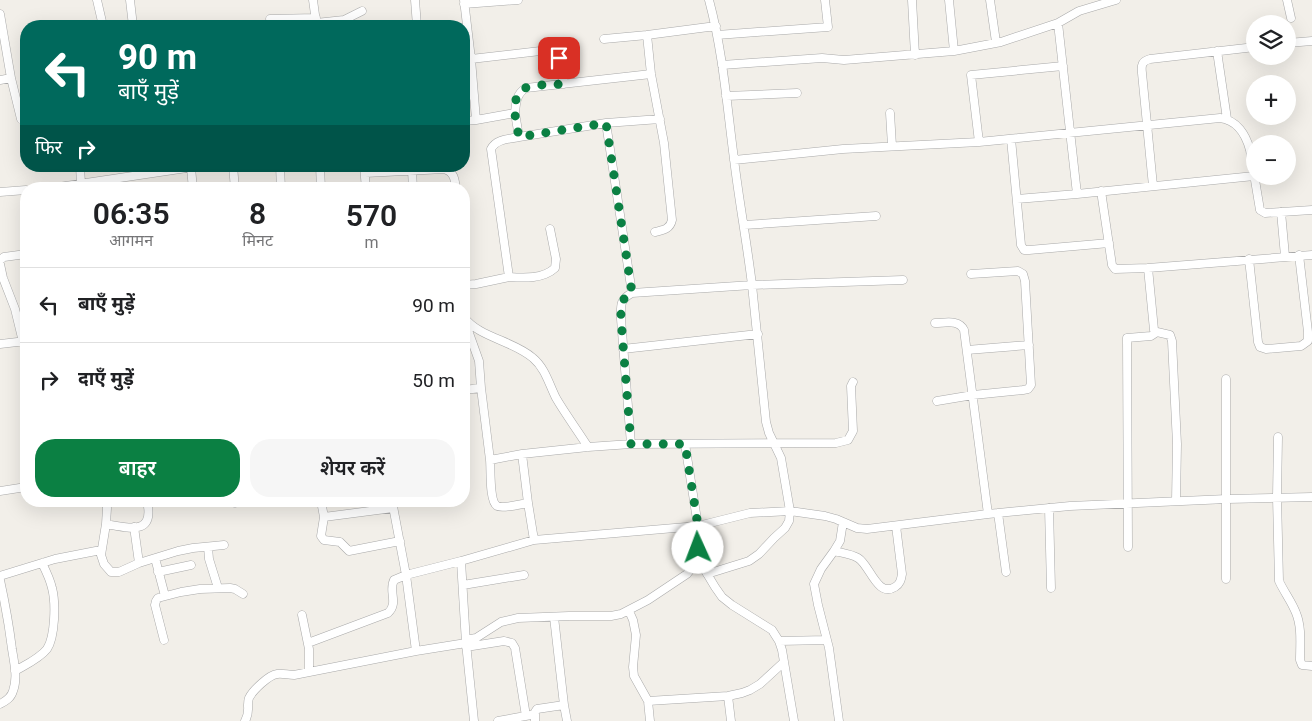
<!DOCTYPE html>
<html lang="hi">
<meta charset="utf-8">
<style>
:root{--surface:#fff;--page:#f6f6f6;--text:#202124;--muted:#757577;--line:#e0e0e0;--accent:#0b8043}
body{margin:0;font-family:Roboto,"Noto Sans Devanagari",sans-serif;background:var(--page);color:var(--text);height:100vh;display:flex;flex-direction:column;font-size:19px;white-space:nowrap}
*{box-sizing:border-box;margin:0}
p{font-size:16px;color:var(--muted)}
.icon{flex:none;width:28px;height:28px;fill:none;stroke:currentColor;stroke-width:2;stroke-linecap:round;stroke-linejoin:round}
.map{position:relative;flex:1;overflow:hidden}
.panel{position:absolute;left:20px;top:182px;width:450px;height:325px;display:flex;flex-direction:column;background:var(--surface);border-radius:20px;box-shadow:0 5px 20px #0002}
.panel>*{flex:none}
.banner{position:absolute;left:20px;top:20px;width:450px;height:152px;border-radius:20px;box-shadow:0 5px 20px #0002;background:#00695c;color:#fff;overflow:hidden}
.tools{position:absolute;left:1246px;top:15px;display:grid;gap:10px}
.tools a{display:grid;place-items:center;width:50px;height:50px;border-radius:50%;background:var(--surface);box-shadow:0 5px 20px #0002;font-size:25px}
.pin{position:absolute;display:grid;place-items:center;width:42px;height:42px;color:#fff;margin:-21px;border-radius:10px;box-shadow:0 2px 8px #0006}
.me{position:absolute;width:55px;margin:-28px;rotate:358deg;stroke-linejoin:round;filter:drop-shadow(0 0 4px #0008)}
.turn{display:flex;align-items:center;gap:18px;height:105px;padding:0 15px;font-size:22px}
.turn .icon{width:65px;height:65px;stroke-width:2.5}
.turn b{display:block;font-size:35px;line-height:42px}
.then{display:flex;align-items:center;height:48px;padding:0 15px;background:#0003;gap:10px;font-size:19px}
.eta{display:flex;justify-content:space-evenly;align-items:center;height:85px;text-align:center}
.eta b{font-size:30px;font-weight:600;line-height:35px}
.cta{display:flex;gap:10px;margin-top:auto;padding:10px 15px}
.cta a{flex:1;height:58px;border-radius:20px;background:var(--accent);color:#fff;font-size:20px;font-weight:600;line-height:58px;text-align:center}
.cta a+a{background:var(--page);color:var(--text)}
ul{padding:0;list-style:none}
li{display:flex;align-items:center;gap:15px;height:75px;padding:0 15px;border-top:1px solid var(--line)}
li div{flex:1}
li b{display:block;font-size:19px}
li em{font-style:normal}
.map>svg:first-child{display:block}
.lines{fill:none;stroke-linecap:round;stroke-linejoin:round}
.minor-casing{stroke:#a9a9a9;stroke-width:9}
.minor{stroke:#fff;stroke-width:8}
.route{stroke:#0b8043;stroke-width:9;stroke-dasharray:0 16.2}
</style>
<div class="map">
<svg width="1312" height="721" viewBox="0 0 1312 721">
<rect width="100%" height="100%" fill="#f2efe9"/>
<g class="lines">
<defs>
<path id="minor" d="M 97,0 L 103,26
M 130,0 L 133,26
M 313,0 L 316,22
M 415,0 L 417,26
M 464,0 L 471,59 L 476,120 L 515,113 L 519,137 L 606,123 L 660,119
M 709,0 C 723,52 727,106 734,159 C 739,201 747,243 752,285 L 903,280
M 912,0 L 915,55
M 949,0 L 954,51
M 990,0 L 996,42
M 1287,0 L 1291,18
M 464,4 L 518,0
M 0,14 L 11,78 L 0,80
M 270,19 L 316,18
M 316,23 L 344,20 L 362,11
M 1058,23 L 1077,194 L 1254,176
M 717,35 L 828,27 L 825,0
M 604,39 L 647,35
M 1288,43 L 1312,41
M 1217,51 L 1227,119
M 471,59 L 549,50 C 562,53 561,73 564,84
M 722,65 L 822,58 L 844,60 L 954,51 L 1001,42 L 1058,23 L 1079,11 L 1116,0
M 11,78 L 21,119
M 464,96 L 474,95
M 726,96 L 797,93
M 515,113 C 516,103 516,94 526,88 L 651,74
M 890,113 L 892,146
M 464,121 L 476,120
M 1011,139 L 1021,245 L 1024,250 L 1029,250 L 1109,243
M 979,142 L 971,75 L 1063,66
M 734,160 L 843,149 L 979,142 L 1220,118 C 1237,120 1246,135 1250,150 L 1260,210 L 1265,213 L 1312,210
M 80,166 L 81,184
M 233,166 L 235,189
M 280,166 L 281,189
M 320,166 L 321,189
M 364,166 L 366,189
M 191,168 L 193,189
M 412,170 L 413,189
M 365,173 L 444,169 C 454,171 455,180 456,189
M 1153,186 L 1142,73 C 1141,65 1142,61 1150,59 L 1255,47
M 40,189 L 59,187 L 200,166
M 1101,191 L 1112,265 L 1115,269 L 1148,268 L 1312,255
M 0,192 L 26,190
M 1017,199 L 1077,194
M 1281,212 L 1285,256
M 744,225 L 876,216
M 655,232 C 664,230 670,229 672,220 L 664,143 L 651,74 L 647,35 L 716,26
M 1249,259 L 1258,342 L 1260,347 L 1266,349 L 1301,346 L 1308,341 L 1308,332 L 1299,255
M 0,260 L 4,257 L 26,254
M 0,264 L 3,278 L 15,309 L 23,342
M 1148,268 L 1154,330 L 1157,332 L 1170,335 L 1172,341 L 1177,444 L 1176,501
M 509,277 C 525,278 543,279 555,268 L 556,259 L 550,229
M 464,285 L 476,284 L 509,277 L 491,149 C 496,139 509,139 519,137
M 464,317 C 478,337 514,341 533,358 C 545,368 549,384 556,398 C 566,415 578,431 588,447
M 467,322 L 469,333 L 479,361 L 481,388
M 935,323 C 945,323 959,319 964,330 L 988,514
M 0,344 L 26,341
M 623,349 L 758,334
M 967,350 L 1029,345
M 464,390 L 481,388 L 490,460 L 522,454 L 588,447 L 631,444 L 836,443 L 848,440 L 853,431 L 851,386 L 853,382
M 937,401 L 973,395 L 1023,390 L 1028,389 L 1031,385 L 1025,281 L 1023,274 L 1018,271 L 971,274
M 1278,437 L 1277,497 L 1279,581 C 1284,592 1292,602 1296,613 C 1302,627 1300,645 1300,660 L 1302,665 L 1312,666
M 631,444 L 621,319 C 621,306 619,300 632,293
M 522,454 L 528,503 L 534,540
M 490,460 C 491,469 489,501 497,506 C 503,509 521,504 528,503
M 0,491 L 26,487
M 106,501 L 107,508 L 106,524 L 101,555 L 104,564 L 111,572 L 119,572 L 139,563 L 178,551 L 193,548 L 224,545
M 234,501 L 235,503
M 259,501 L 259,502
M 321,501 L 324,517 L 321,536 L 324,540 L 340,542 L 349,551 L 400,541
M 392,501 L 406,575 L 416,651 L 466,643
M 1049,508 L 1051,588
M 998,513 L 1006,572
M 324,517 L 393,508
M 106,524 C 129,528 155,536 147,501
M 134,527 L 139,563
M 208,547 L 209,559 L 218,588
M 1128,547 L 1127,338 L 1151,336 L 1157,332
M 834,551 C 842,553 851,554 858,558 C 870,565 877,598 895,587 C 900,584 901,580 902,574 L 896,526
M 697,557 L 715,587 L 722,597 L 732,605 L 772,630 L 779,641 L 782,650 L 794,721
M 155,558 L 165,596
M 158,572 L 191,565
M 707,574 L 749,561 L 759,554 L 774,538 L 785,528 L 789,521 L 790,511 L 825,516 L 836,519 L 857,528 L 867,529 L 988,514 L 1070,506 L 1227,499 L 1312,497
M 0,576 L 55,559 L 101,550
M 1226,579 L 1226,379
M 0,580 C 5,603 9,625 12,649 C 14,662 18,678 13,691 C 11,698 6,701 0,704
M 463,585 L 524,575
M 629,611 L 633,620 L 636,635 L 633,667 L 634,676 L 648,701 L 650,721
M 302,615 L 309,649 L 309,672
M 554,617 L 564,705 L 567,721
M 164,640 L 155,605 L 156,601 L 158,598 L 181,592 L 200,589 L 230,588 L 235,589 L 243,594
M 466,640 L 476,638 L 501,622 L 518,618 L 569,616 L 611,616 L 621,614 L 648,600 L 687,574 L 694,565 L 697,557 L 698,526 L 685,444
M 779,641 L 827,640
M 308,643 L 388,613 C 399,603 388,591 394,580 L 406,575 L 461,561
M 466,647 L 504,641 L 512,643 L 515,648 L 526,716
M 15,671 C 25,665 39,659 47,649 C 55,637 56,603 52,588 C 50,579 46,571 42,563
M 728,696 L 731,721
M 648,701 L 728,696 L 742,693 L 750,690 L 760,684 L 784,662
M 245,721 C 251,711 246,706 249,698 C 253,690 269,675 277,674 C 282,673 288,675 294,675 L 416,651
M 474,721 L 466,643 L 461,561 L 534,540 L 698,526 L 750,513 L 790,511 L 781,458 L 769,433 L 766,422 L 752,285 L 632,293 L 606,123
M 498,721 L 531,715
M 535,721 L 535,712 L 537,709 L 564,705
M 839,721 L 829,648 L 818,605 L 814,584 L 821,569 L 834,551 L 840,541 L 843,522"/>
</defs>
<!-- minor casing -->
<use href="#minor" class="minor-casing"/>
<!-- minor -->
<use href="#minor" class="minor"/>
</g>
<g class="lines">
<!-- route -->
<path class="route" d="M 559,58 L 564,84 C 552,85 539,84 528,87 C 508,93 516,122 519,137 L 606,123 L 632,293 C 619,300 621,306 621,319 L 631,444 L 685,444 L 698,526 L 698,548"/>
</g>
</svg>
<div class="tools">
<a><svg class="icon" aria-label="layers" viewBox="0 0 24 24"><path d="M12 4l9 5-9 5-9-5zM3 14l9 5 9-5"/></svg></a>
<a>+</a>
<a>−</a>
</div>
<div class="pin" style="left:559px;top:58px;background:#d93025"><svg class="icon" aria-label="arrive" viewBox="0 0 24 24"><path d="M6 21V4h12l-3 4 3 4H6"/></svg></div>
<svg class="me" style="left:698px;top:548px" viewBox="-20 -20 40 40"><circle r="19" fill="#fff"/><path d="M0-13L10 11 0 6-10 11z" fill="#0b8043"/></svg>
<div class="banner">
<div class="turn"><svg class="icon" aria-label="left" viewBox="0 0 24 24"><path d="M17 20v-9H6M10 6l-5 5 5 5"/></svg><div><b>90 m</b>बाएँ मुड़ें</div></div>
<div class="then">फिर<svg class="icon" aria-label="right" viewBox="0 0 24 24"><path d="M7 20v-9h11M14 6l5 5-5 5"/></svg></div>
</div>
<section class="panel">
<div class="eta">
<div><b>06:35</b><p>आगमन</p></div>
<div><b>8</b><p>मिनट</p></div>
<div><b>570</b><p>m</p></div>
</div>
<ul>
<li><svg class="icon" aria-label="left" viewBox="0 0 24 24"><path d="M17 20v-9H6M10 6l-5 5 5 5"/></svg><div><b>बाएँ मुड़ें</b></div><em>90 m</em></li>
<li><svg class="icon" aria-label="right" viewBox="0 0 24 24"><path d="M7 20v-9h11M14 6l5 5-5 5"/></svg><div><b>दाएँ मुड़ें</b></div><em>50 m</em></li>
</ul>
<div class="cta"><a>बाहर</a><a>शेयर करें</a></div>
</section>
</div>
